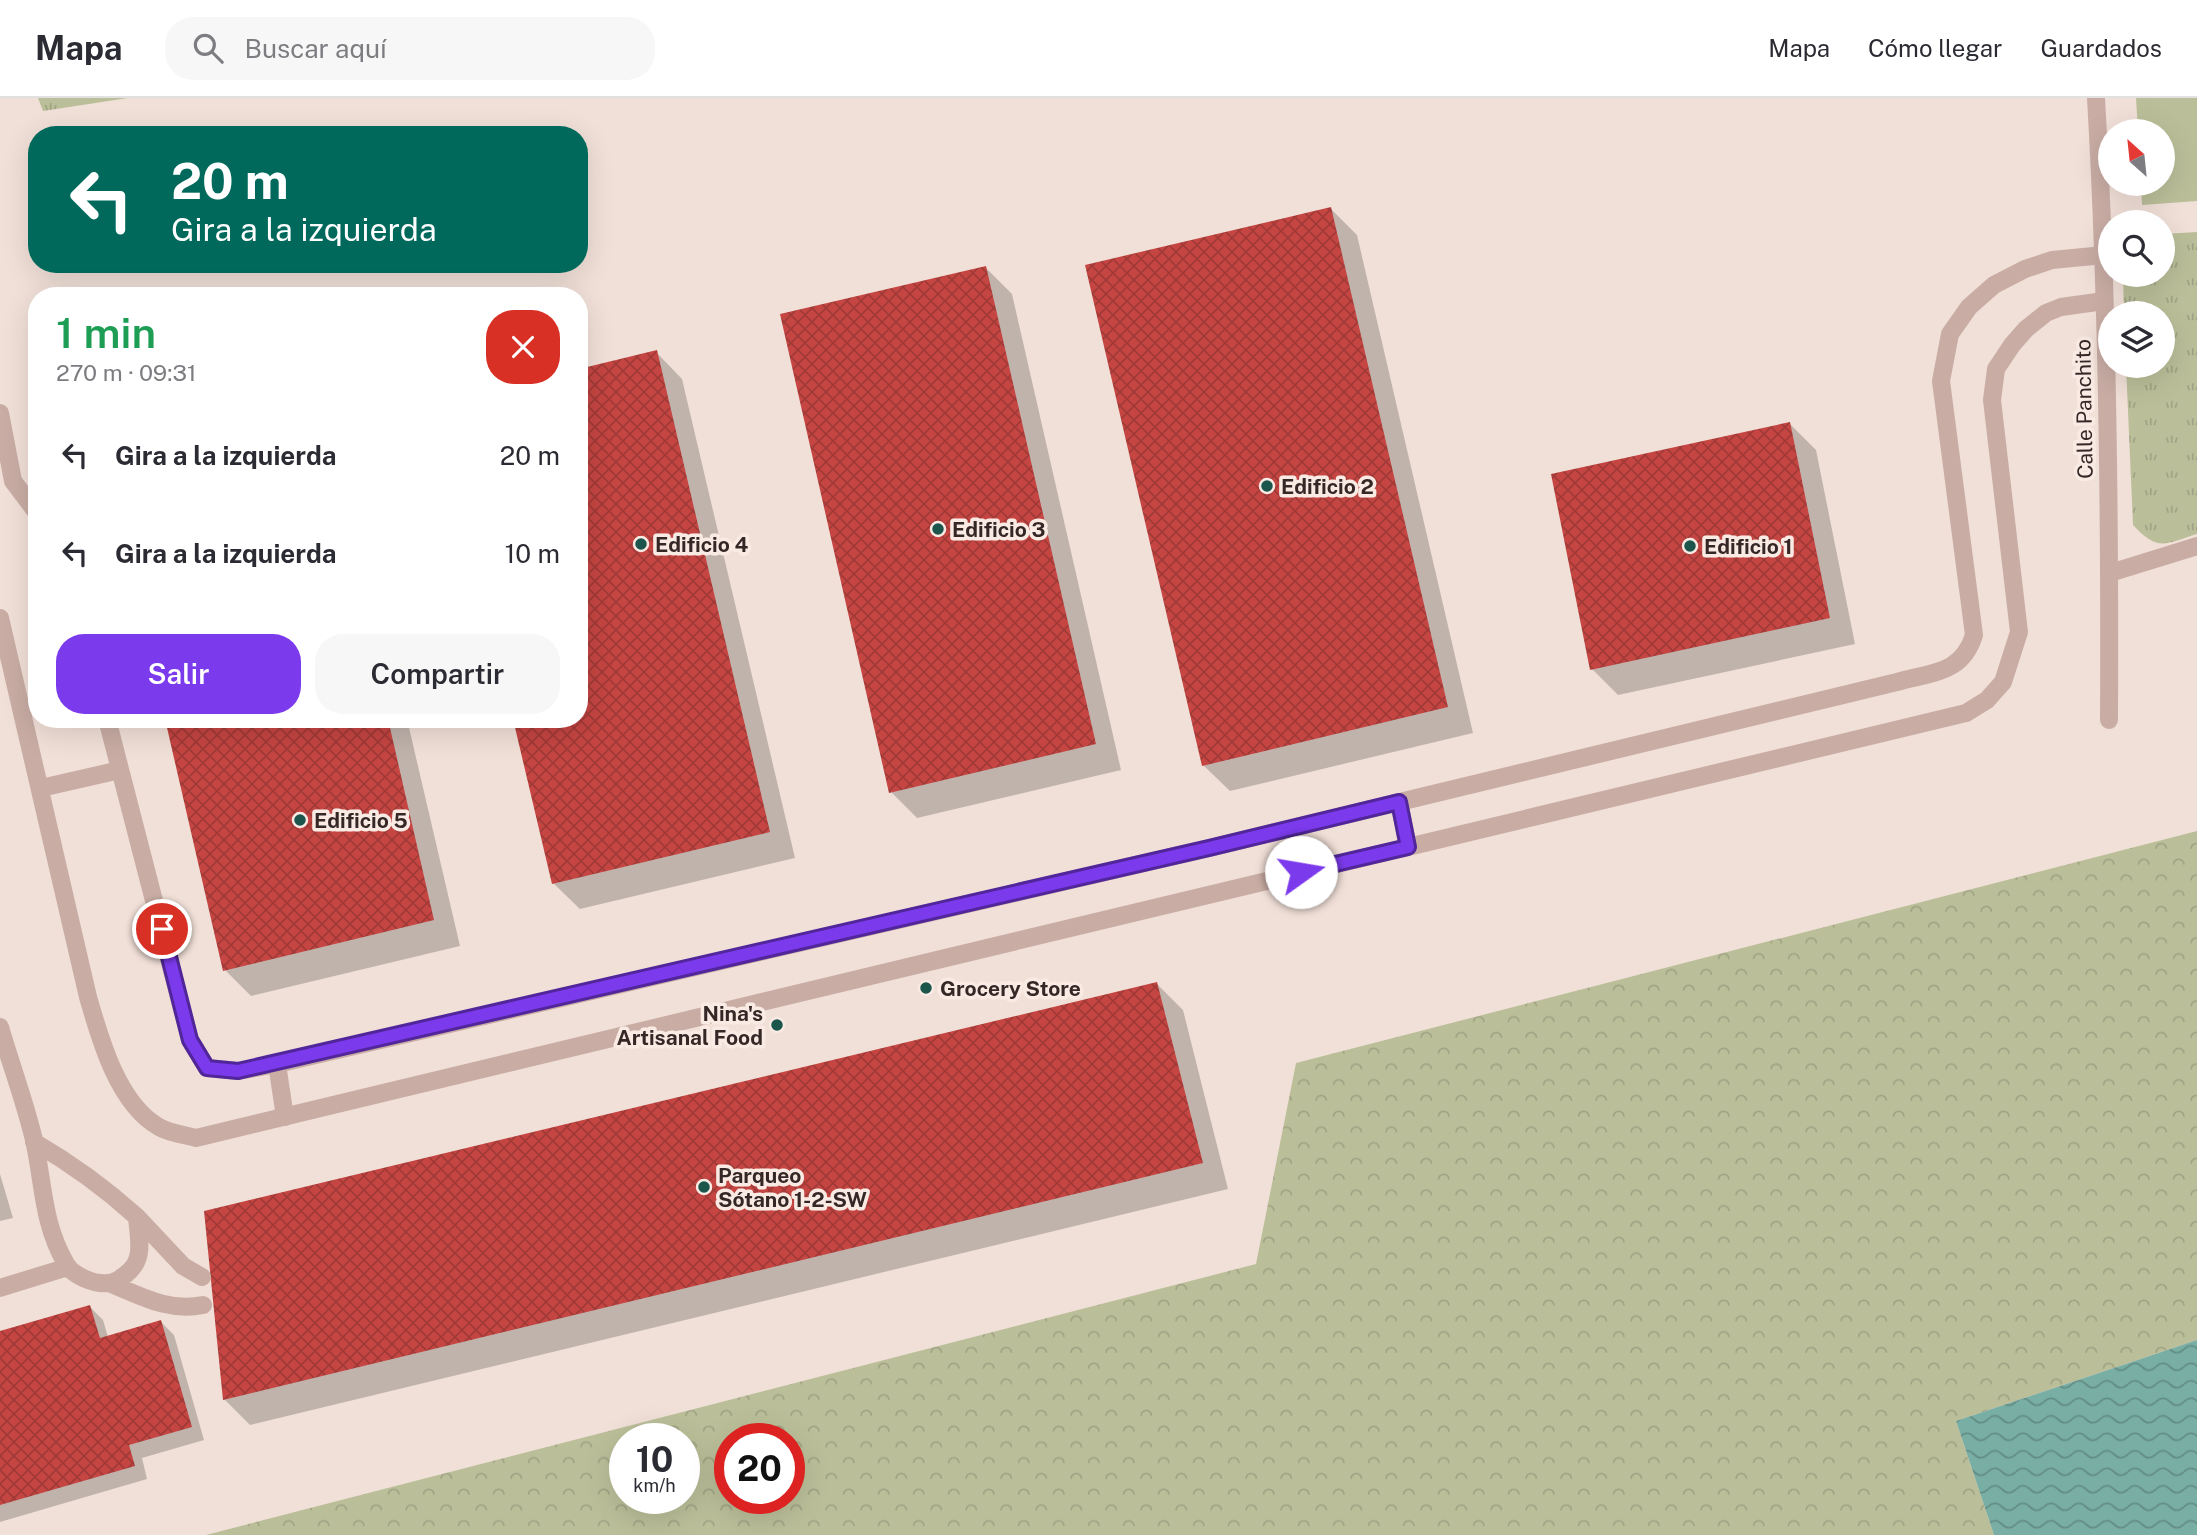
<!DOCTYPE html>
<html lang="es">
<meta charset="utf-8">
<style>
:root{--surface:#fff;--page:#f7f7f7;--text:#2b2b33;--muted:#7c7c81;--line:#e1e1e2;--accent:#7c3aed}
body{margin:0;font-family:"Public Sans",sans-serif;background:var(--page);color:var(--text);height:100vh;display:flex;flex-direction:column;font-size:26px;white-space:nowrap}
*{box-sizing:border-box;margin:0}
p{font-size:23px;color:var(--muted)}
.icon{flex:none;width:38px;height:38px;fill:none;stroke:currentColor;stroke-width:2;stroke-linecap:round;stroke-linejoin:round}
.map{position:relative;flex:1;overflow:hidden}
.panel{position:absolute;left:28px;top:189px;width:560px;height:441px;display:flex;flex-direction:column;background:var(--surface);border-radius:28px;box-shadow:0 7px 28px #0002}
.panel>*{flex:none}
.guide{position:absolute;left:28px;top:28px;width:560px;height:147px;border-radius:28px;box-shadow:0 7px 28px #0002;background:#00695c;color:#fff;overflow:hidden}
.needle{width:46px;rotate:333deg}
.fabs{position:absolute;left:2098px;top:21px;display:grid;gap:14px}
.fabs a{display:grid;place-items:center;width:77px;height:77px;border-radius:50%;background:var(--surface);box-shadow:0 7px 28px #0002;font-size:35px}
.speed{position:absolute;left:609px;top:1325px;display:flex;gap:14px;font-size:35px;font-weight:700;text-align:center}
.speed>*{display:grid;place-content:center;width:91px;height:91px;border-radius:50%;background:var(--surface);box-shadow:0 7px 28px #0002;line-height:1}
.speed small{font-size:18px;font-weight:400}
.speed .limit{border:10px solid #d22;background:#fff;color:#111}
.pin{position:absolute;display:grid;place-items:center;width:60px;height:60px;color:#fff;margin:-30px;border:4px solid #fff;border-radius:50%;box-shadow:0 2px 7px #0007}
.me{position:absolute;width:77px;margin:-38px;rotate:77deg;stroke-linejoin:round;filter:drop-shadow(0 0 5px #0008)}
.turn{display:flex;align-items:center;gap:24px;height:147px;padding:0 28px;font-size:32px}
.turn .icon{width:91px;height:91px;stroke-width:2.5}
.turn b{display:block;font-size:49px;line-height:60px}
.round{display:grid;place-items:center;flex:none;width:74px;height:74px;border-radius:28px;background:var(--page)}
.summary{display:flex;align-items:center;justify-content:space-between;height:119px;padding:0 28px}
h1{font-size:42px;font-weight:600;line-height:52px;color:#1e9e55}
.button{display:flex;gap:14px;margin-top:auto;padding:14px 28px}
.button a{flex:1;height:80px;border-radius:28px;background:var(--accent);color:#fff;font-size:28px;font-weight:600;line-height:80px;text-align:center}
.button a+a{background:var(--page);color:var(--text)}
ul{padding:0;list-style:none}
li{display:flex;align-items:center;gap:21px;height:98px;padding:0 28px}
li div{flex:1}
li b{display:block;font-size:26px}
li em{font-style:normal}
header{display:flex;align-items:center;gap:42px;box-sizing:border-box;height:98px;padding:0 35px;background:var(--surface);border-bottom:2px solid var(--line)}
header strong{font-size:33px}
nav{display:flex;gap:38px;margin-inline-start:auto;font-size:24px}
.search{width:490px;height:63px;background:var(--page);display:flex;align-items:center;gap:18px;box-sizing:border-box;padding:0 24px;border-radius:28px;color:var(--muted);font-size:26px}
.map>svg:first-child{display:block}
.grass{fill:#bbbf99}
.forest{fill:url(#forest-crowns);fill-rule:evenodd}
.park{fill:url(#park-tufts)}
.water{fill:url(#water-waves)}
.shadow{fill:#0003}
.building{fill:url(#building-cross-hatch)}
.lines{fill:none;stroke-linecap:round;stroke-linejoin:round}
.lane{stroke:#c9ada5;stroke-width:18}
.street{stroke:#c9ada5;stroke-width:18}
.route-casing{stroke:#51269a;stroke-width:18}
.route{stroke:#7c3aed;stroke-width:12}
.poi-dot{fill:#1c554c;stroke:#f9ebe4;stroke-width:2.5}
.labels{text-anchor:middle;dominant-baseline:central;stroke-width:7;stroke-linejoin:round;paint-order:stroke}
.street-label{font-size:21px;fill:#342726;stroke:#f9ebe4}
.poi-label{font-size:21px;font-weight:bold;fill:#342726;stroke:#f9ebe4;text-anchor:start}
</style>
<header>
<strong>Mapa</strong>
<div class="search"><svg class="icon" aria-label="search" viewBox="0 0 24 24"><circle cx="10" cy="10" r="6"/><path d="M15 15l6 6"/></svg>Buscar aquí</div>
<nav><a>Mapa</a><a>Cómo llegar</a><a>Guardados</a></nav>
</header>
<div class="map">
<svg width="2197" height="1437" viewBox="0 0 2197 1437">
<defs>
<pattern id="forest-crowns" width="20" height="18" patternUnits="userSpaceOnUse" patternTransform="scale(1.75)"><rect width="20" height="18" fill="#bbbf99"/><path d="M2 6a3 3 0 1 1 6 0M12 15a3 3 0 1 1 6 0" fill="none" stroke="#a1a484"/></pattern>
<pattern id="park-tufts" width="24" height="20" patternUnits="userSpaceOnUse" patternTransform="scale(1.75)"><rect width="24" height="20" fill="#bbbf99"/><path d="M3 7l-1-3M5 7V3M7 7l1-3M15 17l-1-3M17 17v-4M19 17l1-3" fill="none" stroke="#a1a484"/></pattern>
<pattern id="water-waves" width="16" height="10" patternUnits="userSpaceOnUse" patternTransform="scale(1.75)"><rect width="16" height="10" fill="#78aea4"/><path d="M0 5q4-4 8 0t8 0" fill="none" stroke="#638e85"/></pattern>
<pattern id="building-cross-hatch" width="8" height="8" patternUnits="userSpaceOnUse" patternTransform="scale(1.75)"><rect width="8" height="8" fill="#c54542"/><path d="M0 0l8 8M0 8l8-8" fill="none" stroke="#a13a37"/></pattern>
</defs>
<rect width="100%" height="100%" fill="#f1e0d8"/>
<!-- grass -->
<path class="grass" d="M 2136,0 L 2197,0 L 2197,103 L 2142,107 L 2141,86 L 2163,86 L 2163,33 L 2138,33 Z"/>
<!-- forest -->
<path class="forest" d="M 2197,733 L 2197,1242 L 1956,1323 L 1994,1437 L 206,1437 L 1256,1166 L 1296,965 ZM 625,1340 L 684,1340 L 684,1400 L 625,1400 ZM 730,1340 L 789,1340 L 789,1400 L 730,1400 Z"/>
<!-- park -->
<path class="park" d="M 38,0 L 128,0 L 43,13 Z
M 2197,134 L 2197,436 C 2165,446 2158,454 2133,427 L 2126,268 L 2163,268 L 2163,215 L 2124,215 L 2123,177 L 2163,177 L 2163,136 Z"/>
<!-- water -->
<path class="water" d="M 2197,1242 L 2197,1437 L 1994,1437 L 1956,1323 Z"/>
<!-- shadow -->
<path class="shadow" d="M 1331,111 L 1357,137 L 1473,635 L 1230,693 L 1203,667 Z
M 986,170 L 1012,196 L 1121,672 L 917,720 L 891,694 Z
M 656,254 L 682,281 L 795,760 L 580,811 L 553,785 L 579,621 Z
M 1790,326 L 1816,352 L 1855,546 L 1618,597 L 1592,571 Z
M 166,621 L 407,621 L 460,848 L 251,898 L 225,872 Z
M 1157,886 L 1183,912 L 1228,1091 L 250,1327 L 224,1301 Z
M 0,1076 L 13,1120 L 0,1123 Z
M 90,1209 L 103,1222 L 108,1239 L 161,1224 L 174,1237 L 204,1342 L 142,1360 L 147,1381 L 0,1424 L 0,1235 Z"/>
<!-- building -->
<path class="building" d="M 1331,109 L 1448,609 L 1202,668 L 1085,167 Z
M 986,168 L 1096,646 L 889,695 L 780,216 Z
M 657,252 L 770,734 L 552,786 L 513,621 L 579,621 L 579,271 Z
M 1790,324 L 1830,520 L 1590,572 L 1551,376 Z
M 165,621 L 388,621 L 434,822 L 223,873 Z
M 1157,884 L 1203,1065 L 223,1302 L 204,1113 Z
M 90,1207 L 100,1240 L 161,1222 L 192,1329 L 129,1347 L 135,1368 L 0,1407 L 0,1233 Z"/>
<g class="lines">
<!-- lane -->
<path class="lane" d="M 0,315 L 13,383 L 37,415
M 0,520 L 88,899 C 100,941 118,1006 159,1029 C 169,1035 185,1037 196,1040 L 1966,615 L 1987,602 L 2003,584 L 2019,534 L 1992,302 L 1996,271 L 2012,247 L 2026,231 L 2046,215 L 2061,209 L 2104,203
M 107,621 L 190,942 L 207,970 L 238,973 L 277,966 L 1209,750 L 1897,584 C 1932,574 1962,576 1974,537 L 1941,283 L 1950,236 L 1969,209 L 1994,187 L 2025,171 L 2052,162 L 2104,157
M 41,690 L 120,672
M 1399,704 L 1408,749
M 0,929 C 11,967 25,1004 34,1042 C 44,1087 42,1124 66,1166 C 73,1178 95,1187 109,1185 C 119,1184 134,1171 137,1162 C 142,1150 138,1133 137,1119 C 105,1090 72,1066 34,1044
M 277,966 L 285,1019
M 137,1119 L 183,1168 L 202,1179
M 109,1185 C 141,1198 168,1214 203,1207
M 0,1190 L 68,1169"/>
<!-- street -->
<path class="street" d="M 2096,0 C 2108,207 2110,415 2109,622
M 2110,475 L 2197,448"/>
</g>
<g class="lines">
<defs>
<path id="route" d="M 162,831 L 190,942 L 207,970 L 238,973 L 1209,750 L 1399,704 L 1408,749 L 1301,774"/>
</defs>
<!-- route casing -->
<use href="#route" class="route-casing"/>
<!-- route -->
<use href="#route" class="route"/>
</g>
<!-- markers -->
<g class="poi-dot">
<circle cx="1267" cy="388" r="7"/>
<circle cx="938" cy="431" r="7"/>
<circle cx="641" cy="446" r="7"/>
<circle cx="1690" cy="448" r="7"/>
<circle cx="300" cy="722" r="7"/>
<circle cx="926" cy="890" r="7"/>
<circle cx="777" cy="927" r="7"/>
<circle cx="704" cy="1089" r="7"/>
</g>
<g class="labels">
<!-- street labels -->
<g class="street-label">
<text transform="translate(2084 311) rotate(-91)">Calle Panchito</text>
</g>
<!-- poi labels -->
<g class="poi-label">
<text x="1281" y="388">Edificio 2</text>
<text x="952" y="431">Edificio 3</text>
<text x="655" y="446">Edificio 4</text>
<text x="1704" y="448">Edificio 1</text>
<text x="314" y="722">Edificio 5</text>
<text x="940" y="890">Grocery Store</text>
<text x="763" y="915" text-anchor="end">Nina's<tspan x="763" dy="24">Artisanal Food</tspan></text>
<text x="718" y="1077">Parqueo<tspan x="718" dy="24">Sótano 1-2-SW</tspan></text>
</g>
</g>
</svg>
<div class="fabs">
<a><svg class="needle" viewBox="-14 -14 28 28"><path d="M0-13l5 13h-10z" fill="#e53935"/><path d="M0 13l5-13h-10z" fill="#7c7c81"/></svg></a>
<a><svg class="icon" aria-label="search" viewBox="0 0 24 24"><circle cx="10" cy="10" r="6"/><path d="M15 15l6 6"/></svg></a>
<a><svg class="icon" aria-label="layers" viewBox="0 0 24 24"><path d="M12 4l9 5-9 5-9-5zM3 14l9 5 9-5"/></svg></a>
</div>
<div class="speed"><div>10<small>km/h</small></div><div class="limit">20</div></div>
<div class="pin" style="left:162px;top:831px;background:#d93025"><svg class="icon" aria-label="arrive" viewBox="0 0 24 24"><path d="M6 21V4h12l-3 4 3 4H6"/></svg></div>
<svg class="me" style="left:1301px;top:774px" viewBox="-20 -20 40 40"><circle r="19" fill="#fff"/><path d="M0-13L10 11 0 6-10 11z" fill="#7c3aed"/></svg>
<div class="guide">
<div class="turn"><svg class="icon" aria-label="left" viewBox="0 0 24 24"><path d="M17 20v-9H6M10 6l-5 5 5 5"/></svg><div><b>20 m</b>Gira a la izquierda</div></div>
</div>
<section class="panel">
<div class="summary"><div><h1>1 min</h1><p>270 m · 09:31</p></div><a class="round" style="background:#d93025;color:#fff"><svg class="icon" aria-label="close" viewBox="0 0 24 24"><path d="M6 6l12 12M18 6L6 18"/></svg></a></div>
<ul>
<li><svg class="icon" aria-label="left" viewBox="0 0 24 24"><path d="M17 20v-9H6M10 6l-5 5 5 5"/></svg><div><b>Gira a la izquierda</b></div><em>20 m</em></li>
<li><svg class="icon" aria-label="left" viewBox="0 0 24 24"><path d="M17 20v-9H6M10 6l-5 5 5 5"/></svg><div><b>Gira a la izquierda</b></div><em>10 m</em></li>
</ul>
<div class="button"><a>Salir</a><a>Compartir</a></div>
</section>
</div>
